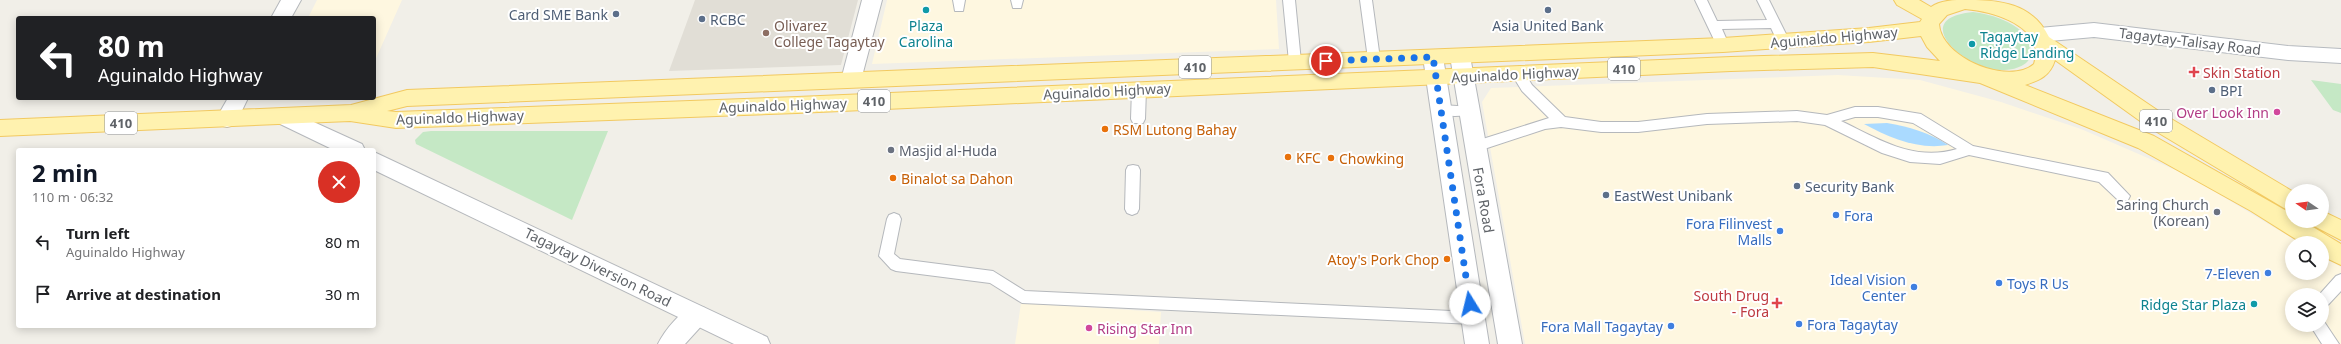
<!DOCTYPE html>
<meta charset="utf-8">
<style>
:root{--surface:#fff;--page:#f2f2f2;--text:#202124;--muted:#757577;--accent:#111827}
body{margin:0;font-family:"Noto Sans",sans-serif;background:var(--page);color:var(--text);height:100vh;display:flex;flex-direction:column;font-size:15px;white-space:nowrap}
*{box-sizing:border-box;margin:0}
p{font-size:13px;color:var(--muted)}
.icon{flex:none;width:22px;height:22px;fill:none;stroke:currentColor;stroke-width:2;stroke-linecap:round;stroke-linejoin:round}
.map{position:relative;flex:1;overflow:hidden}
.panel{position:absolute;left:16px;top:148px;width:360px;height:180px;display:flex;flex-direction:column;background:var(--surface);border-radius:4px;box-shadow:0 2px 10px #0003}
.panel>*{flex:none}
.banner{position:absolute;left:16px;top:16px;width:360px;height:84px;border-radius:4px;box-shadow:0 2px 10px #0003;background:#202124;color:#fff;overflow:hidden}
.needle{width:26px;rotate:283deg}
.fabs{position:absolute;left:2285px;top:184px;display:grid;gap:8px}
.fabs a{display:grid;place-items:center;width:44px;height:44px;border-radius:50%;background:var(--surface);box-shadow:0 2px 10px #0003;font-size:20px}
.pin{position:absolute;display:grid;place-items:center;width:34px;height:34px;color:#fff;margin:-17px;border:2px solid #fff;border-radius:50%;box-shadow:0 1px 4px #0007}
.me{position:absolute;width:44px;margin:-22px;rotate:351deg;stroke-linejoin:round;filter:drop-shadow(0 0 3px #0008)}
.turn{display:flex;align-items:center;gap:14px;height:84px;padding:0 16px;font-size:18px}
.turn .icon{width:52px;height:52px;stroke-width:2.5}
.turn b{display:block;font-size:28px;line-height:34px}
.round{display:grid;place-items:center;flex:none;width:42px;height:42px;border-radius:21px;background:var(--page)}
.headline{display:flex;align-items:center;justify-content:space-between;height:68px;padding:0 16px}
h1{font-size:24px;font-weight:700;line-height:30px;color:var(--accent)}
ul{padding:0;list-style:none}
li{display:flex;align-items:center;gap:12px;height:52px;padding:0 16px}
li div{flex:1}
li b{display:block;font-size:15px}
li em{font-style:normal}
.map>svg:first-child{display:block}
.commercial{fill:#fef7e0;fill-rule:evenodd}
.education{fill:#e1ded6}
.green{fill:#c5e8c5}
.water{fill:#aadaff}
.lines{fill:none;stroke-linecap:round;stroke-linejoin:round}
.service-casing{stroke:#b5b8bc;stroke-width:2}
.minor-casing{stroke:#b5b8bc;stroke-width:2}
.tertiary-casing{stroke:#b5b8bc;stroke-width:2}
.secondary-casing{stroke:#b6babf;stroke-width:2}
.primary-casing{stroke:#f2c960;stroke-width:2}
.service{fill:#fff;fill-rule:evenodd}
.minor{fill:#fff;fill-rule:evenodd}
.tertiary{fill:#fff;fill-rule:evenodd}
.secondary{fill:#fff;fill-rule:evenodd}
.primary{fill:#fff2af;fill-rule:evenodd}
.route{stroke:#1a73e8;stroke-width:7;stroke-dasharray:0 12.6}
.culture-dot{fill:#0f9aa8;stroke:#fff;stroke-width:1.5}
.service-dot{fill:#5c6f8a;stroke:#fff;stroke-width:1.5}
.education-dot{fill:#8d6e63;stroke:#fff;stroke-width:1.5}
.health-dot{fill:#e0444e;stroke:#fff;stroke-width:1.5}
.hotel-dot{fill:#d1479c;stroke:#fff;stroke-width:1.5}
.food-dot{fill:#e8710a;stroke:#fff;stroke-width:1.5}
.worship-dot{fill:#6b7280;stroke:#fff;stroke-width:1.5}
.shop-dot{fill:#3f7fe0;stroke:#fff;stroke-width:1.5}
.labels{text-anchor:middle;dominant-baseline:central;stroke-width:4;stroke-linejoin:round;paint-order:stroke}
.shield{fill:#fff;stroke:#8f9295;stroke-width:1}
.shield-label{font-size:13px;font-weight:bold;fill:#5f6368}
.service-label{font-size:14px;fill:#4e5e75;stroke:#fff;text-anchor:start}
.education-label{font-size:14px;fill:#785e54;stroke:#fff;text-anchor:start}
.culture-label{font-size:14px;fill:#0d838f;stroke:#fff}
.street-label{font-size:14px;fill:#5f6368;stroke:#fff}
.health-label{font-size:14px;fill:#be3a42;stroke:#fff;text-anchor:start}
.hotel-label{font-size:14px;fill:#b23c85;stroke:#fff;text-anchor:end}
.food-label{font-size:14px;fill:#c56008;stroke:#fff;text-anchor:start}
.worship-label{font-size:14px;fill:#5b616d;stroke:#fff;text-anchor:start}
.shop-label{font-size:14px;fill:#366cbe;stroke:#fff;text-anchor:end}
</style>
<div class="map">
<svg width="2341" height="344" viewBox="0 0 2341 344">
<rect width="100%" height="100%" fill="#f1efe8"/>
<!-- commercial -->
<path class="commercial" d="M 317,0 L 402,0 L 374,63 L 374,18 L 308,18 Z
M 887,0 L 1276,0 L 1279,49 L 872,64 Z
M 1838,75 L 1920,80 L 2001,102 L 2081,129 L 2187,175 L 2300,243 L 2292,243 L 2292,273 L 2322,273 L 2322,256 L 2341,267 L 2341,344 L 1525,344 L 1482,102 L 1491,88 ZM 2292,295 L 2322,295 L 2322,325 L 2292,325 Z
M 1021,303 L 1161,312 L 1159,344 L 1015,344 Z"/>
<!-- education -->
<path class="education" d="M 695,0 L 858,0 L 841,65 L 669,71 Z"/>
<!-- green -->
<path class="green" d="M 1973,12 C 1987,14 2000,17 2013,25 C 2043,44 2036,71 1999,70 C 1963,68 1908,18 1973,12 Z
M 2311,80 L 2341,84 L 2341,113 L 2333,110 Z
M 431,131 L 608,131 L 572,220 L 416,144 L 415,140 L 423,132 Z"/>
<!-- water -->
<path class="water" d="M 1887,123 C 1909,127 1929,132 1948,145 C 1918,150 1890,138 1864,124 Z"/>
<g class="lines">
<defs>
<path id="service" d="M 953,0 L 965,0 L 963,11 L 955,11 Z
M 1011,0 L 1023,0 L 1021,8 L 1013,8 Z
M 1283,0 L 1295,0 L 1301,62 L 1295,67 L 1289,62 Z
M 1360,0 L 1372,0 L 1380,59 L 1374,64 L 1368,59 Z
M 1695,0 L 1707,0 L 1717,21 L 1767,20 L 1757,0 L 1769,0 L 1790,42 L 1784,46 L 1779,45 L 1771,28 L 1722,29 L 1729,45 L 1723,50 L 1718,48 Z
M 1518,68 L 1523,70 L 1532,85 L 1565,117 L 1601,122 L 1638,122 L 1707,114 L 1797,111 L 1827,115 L 1855,107 L 1878,107 L 1921,114 L 1973,146 L 2108,173 L 2130,196 L 2128,200 L 2118,200 L 2099,182 L 1969,155 L 1940,164 L 1910,162 L 1882,153 L 1825,125 L 1797,121 L 1707,124 L 1638,132 L 1601,132 L 1561,127 L 1545,129 L 1475,152 L 1470,151 L 1468,147 L 1470,143 L 1549,118 L 1522,91 L 1511,73 ZM 1855,117 L 1878,117 L 1913,123 L 1957,149 C 1913,162 1879,139 1841,121 Z
M 1139,84 L 1146,89 L 1145,119 L 1143,123 L 1133,123 L 1131,119 L 1132,89 Z
M 1441,105 L 1474,107 L 1476,110 L 1474,113 C 1463,117 1447,117 1436,113 L 1434,110 L 1436,107 Z
M 1133,165 L 1138,166 L 1140,170 L 1139,209 L 1137,213 L 1132,215 L 1127,213 L 1125,209 L 1126,170 L 1128,166 Z
M 894,213 L 899,215 L 901,219 L 894,254 L 900,259 L 993,271 L 1025,291 L 1473,312 L 1478,313 L 1481,318 L 1478,323 L 1473,324 L 1022,303 L 990,283 L 896,271 L 891,269 L 879,256 L 887,219 L 889,215 Z
M 2341,274 L 2341,291 L 2327,306 L 2322,308 L 2322,295 L 2319,295 L 2336,276 Z
M 2322,320 L 2323,320 L 2339,344 L 2322,344 L 2310,325 L 2322,325 Z"/>
<path id="minor" d="M 281,0 L 301,0 L 291,18 L 271,18 Z
M 1460,49 L 1467,51 L 1470,56 L 1522,344 L 1498,344 L 1450,56 L 1453,51 Z
M 1433,50 L 1440,52 L 1443,57 L 1489,344 L 1465,344 L 1423,57 L 1426,52 Z
M 228,98 L 248,98 L 235,125 L 227,127 L 219,125 L 216,119 Z
M 696,305 L 705,308 L 708,315 L 705,322 L 685,344 L 658,344 C 665,330 681,310 696,305 Z"/>
<path id="tertiary" d="M 862,0 L 882,0 L 861,80 L 858,85 L 851,87 L 844,85 L 841,80 Z
M 283,108 L 362,144 L 365,150 L 334,150 L 276,122 L 272,116 L 276,110 Z
M 374,152 L 767,337 L 770,344 L 734,344 L 374,170 Z"/>
<path id="secondary" d="M 2094,23 L 2288,46 L 2341,49 L 2341,63 L 2288,60 L 2094,37 L 2039,42 L 2032,40 L 2029,35 L 2032,30 L 2039,28 Z"/>
<path id="primary" d="M 1894,0 L 1919,0 L 1931,7 C 1941,0 1954,0 1966,0 C 2000,0 2032,3 2049,37 L 2163,114 L 2292,191 L 2292,211 L 2284,208 L 2147,126 L 2055,60 C 2050,76 2040,80 2025,85 L 2154,136 L 2292,214 L 2292,221 L 2303,221 L 2341,244 L 2341,265 L 2322,256 L 2322,243 L 2302,243 L 2251,211 L 2138,148 L 1980,83 L 1873,67 L 1731,71 L 797,113 L 396,128 L 350,121 L 0,136 L 0,120 L 351,105 L 407,90 L 1723,38 L 1869,28 L 1920,22 L 1922,19 L 1897,5 ZM 1965,9 C 1992,11 2046,26 2034,64 C 2009,86 1941,58 1939,24 L 1947,15 ZM 1921,36 L 1927,47 L 1940,61 L 1873,53 L 1731,57 L 797,97 L 396,112 L 387,111 L 407,106 L 1723,52 L 1869,42 Z
M 2322,211 L 2341,220 L 2341,240 L 2314,226 L 2311,221 L 2322,221 Z"/>
</defs>
<!-- service casing -->
<use href="#service" class="service-casing"/>
<!-- minor casing -->
<use href="#minor" class="minor-casing"/>
<!-- tertiary casing -->
<use href="#tertiary" class="tertiary-casing"/>
<!-- secondary casing -->
<use href="#secondary" class="secondary-casing"/>
<!-- primary casing -->
<use href="#primary" class="primary-casing"/>
<!-- service -->
<use href="#service" class="service"/>
<!-- minor -->
<use href="#minor" class="minor"/>
<!-- tertiary -->
<use href="#tertiary" class="tertiary"/>
<!-- secondary -->
<use href="#secondary" class="secondary"/>
<!-- primary -->
<use href="#primary" class="primary"/>
</g>
<g class="lines">
<!-- route -->
<path class="route" d="M 1326,61 L 1433,57 L 1470,304"/>
</g>
<!-- markers -->
<g class="culture-dot">
<circle cx="926" cy="10" r="4"/>
<circle cx="1972" cy="44" r="4"/>
<circle cx="2254" cy="304" r="4"/>
</g>
<g class="service-dot">
<circle cx="1548" cy="10" r="4"/>
<circle cx="616" cy="14" r="4"/>
<circle cx="702" cy="19" r="4"/>
<circle cx="2212" cy="90" r="4"/>
<circle cx="1797" cy="186" r="4"/>
<circle cx="1606" cy="195" r="4"/>
</g>
<circle class="education-dot" cx="766" cy="33" r="4"/>
<g class="health-dot">
<path d="M2192 66h4v4h4v4h-4v4h-4v-4h-4v-4h4z"/>
<path d="M1775 297h4v4h4v4h-4v4h-4v-4h-4v-4h4z"/>
</g>
<g class="hotel-dot">
<circle cx="2277" cy="112" r="4"/>
<circle cx="1089" cy="328" r="4"/>
</g>
<g class="food-dot">
<circle cx="1105" cy="129" r="4"/>
<circle cx="1288" cy="157" r="4"/>
<circle cx="1331" cy="158" r="4"/>
<circle cx="893" cy="178" r="4"/>
<circle cx="1447" cy="259" r="4"/>
</g>
<g class="worship-dot">
<circle cx="891" cy="150" r="4"/>
<circle cx="2217" cy="212" r="4"/>
</g>
<g class="shop-dot">
<circle cx="1836" cy="215" r="4"/>
<circle cx="1780" cy="231" r="4"/>
<circle cx="2268" cy="273" r="4"/>
<circle cx="1999" cy="283" r="4"/>
<circle cx="1914" cy="287" r="4"/>
<circle cx="1799" cy="324" r="4"/>
<circle cx="1671" cy="326" r="4"/>
</g>
<g class="labels">
<!-- shield labels -->
<g class="shield">
<rect x="1179" y="56" width="32" height="22" rx="3"/>
<rect x="1608" y="58" width="32" height="22" rx="3"/>
<rect x="858" y="90" width="32" height="22" rx="3"/>
<rect x="2140" y="110" width="32" height="22" rx="3"/>
<rect x="105" y="112" width="32" height="22" rx="3"/>
</g>
<g class="shield-label">
<text x="1195" y="67">410</text>
<text x="1624" y="69">410</text>
<text x="874" y="101">410</text>
<text x="2156" y="121">410</text>
<text x="121" y="123">410</text>
</g>
<!-- service labels -->
<g class="service-label">
<text x="608" y="14" text-anchor="end">Card SME Bank</text>
<text x="710" y="19">RCBC</text>
<text x="1548" y="25" text-anchor="middle">Asia United Bank</text>
<text x="2220" y="90">BPI</text>
<text x="1805" y="186">Security Bank</text>
<text x="1614" y="195">EastWest Unibank</text>
</g>
<!-- education labels -->
<g class="education-label">
<text x="774" y="25">Olivarez<tspan x="774" dy="16">College Tagaytay</tspan></text>
</g>
<!-- culture labels -->
<g class="culture-label">
<text x="926" y="25">Plaza<tspan x="926" dy="16">Carolina</tspan></text>
<text x="1980" y="36" text-anchor="start">Tagaytay<tspan x="1980" dy="16">Ridge Landing</tspan></text>
<text x="2246" y="304" text-anchor="end">Ridge Star Plaza</text>
</g>
<!-- street labels -->
<g class="street-label">
<text transform="translate(1834 37) rotate(-5)">Aguinaldo Highway</text>
<text transform="translate(2190 41) rotate(7)">Tagaytay-Talisay Road</text>
<text transform="translate(1515 74) rotate(-3)">Aguinaldo Highway</text>
<text transform="translate(1107 91) rotate(-3)">Aguinaldo Highway</text>
<text transform="translate(783 105) rotate(-2)">Aguinaldo Highway</text>
<text transform="translate(460 117) rotate(-2)">Aguinaldo Highway</text>
<text transform="translate(1484 200) rotate(80)">Fora Road</text>
<text transform="translate(598 267) rotate(26)">Tagaytay Diversion Road</text>
</g>
<!-- health labels -->
<g class="health-label">
<text x="2203" y="72">Skin Station</text>
<text x="1769" y="295" text-anchor="end">South Drug<tspan x="1769" dy="16">- Fora</tspan></text>
</g>
<!-- hotel labels -->
<g class="hotel-label">
<text x="2269" y="112">Over Look Inn</text>
<text x="1097" y="328" text-anchor="start">Rising Star Inn</text>
</g>
<!-- food labels -->
<g class="food-label">
<text x="1113" y="129">RSM Lutong Bahay</text>
<text x="1296" y="157">KFC</text>
<text x="1339" y="158">Chowking</text>
<text x="901" y="178">Binalot sa Dahon</text>
<text x="1439" y="259" text-anchor="end">Atoy's Pork Chop</text>
</g>
<!-- worship labels -->
<g class="worship-label">
<text x="899" y="150">Masjid al-Huda</text>
<text x="2209" y="204" text-anchor="end">Saring Church<tspan x="2209" dy="16">(Korean)</tspan></text>
</g>
<!-- shop labels -->
<g class="shop-label">
<text x="1844" y="215" text-anchor="start">Fora</text>
<text x="1772" y="223">Fora Filinvest<tspan x="1772" dy="16">Malls</tspan></text>
<text x="2260" y="273">7-Eleven</text>
<text x="1906" y="279">Ideal Vision<tspan x="1906" dy="16">Center</tspan></text>
<text x="2007" y="283" text-anchor="start">Toys R Us</text>
<text x="1807" y="324" text-anchor="start">Fora Tagaytay</text>
<text x="1663" y="326">Fora Mall Tagaytay</text>
</g>
</g>
</svg>
<div class="fabs">
<a><svg class="needle" viewBox="-14 -14 28 28"><path d="M0-13l5 13h-10z" fill="#e53935"/><path d="M0 13l5-13h-10z" fill="#757577"/></svg></a>
<a><svg class="icon" aria-label="search" viewBox="0 0 24 24"><circle cx="10" cy="10" r="6"/><path d="M15 15l6 6"/></svg></a>
<a><svg class="icon" aria-label="layers" viewBox="0 0 24 24"><path d="M12 4l9 5-9 5-9-5zM3 14l9 5 9-5"/></svg></a>
</div>
<div class="pin" style="left:1326px;top:61px;background:#d93025"><svg class="icon" aria-label="arrive" viewBox="0 0 24 24"><path d="M6 21V4h12l-3 4 3 4H6"/></svg></div>
<svg class="me" style="left:1470px;top:304px" viewBox="-20 -20 40 40"><circle r="19" fill="#fff"/><path d="M0-13L10 11 0 6-10 11z" fill="#1a73e8"/></svg>
<div class="banner">
<div class="turn"><svg class="icon" aria-label="left" viewBox="0 0 24 24"><path d="M17 20v-9H6M10 6l-5 5 5 5"/></svg><div><b>80 m</b>Aguinaldo Highway</div></div>
</div>
<section class="panel">
<div class="headline"><div><h1>2 min</h1><p>110 m · 06:32</p></div><a class="round" style="background:#d93025;color:#fff"><svg class="icon" aria-label="close" viewBox="0 0 24 24"><path d="M6 6l12 12M18 6L6 18"/></svg></a></div>
<ul>
<li><svg class="icon" aria-label="left" viewBox="0 0 24 24"><path d="M17 20v-9H6M10 6l-5 5 5 5"/></svg><div><b>Turn left</b><p>Aguinaldo Highway</p></div><em>80 m</em></li>
<li><svg class="icon" aria-label="arrive" viewBox="0 0 24 24"><path d="M6 21V4h12l-3 4 3 4H6"/></svg><div><b>Arrive at destination</b></div><em>30 m</em></li>
</ul>
</section>
</div>
